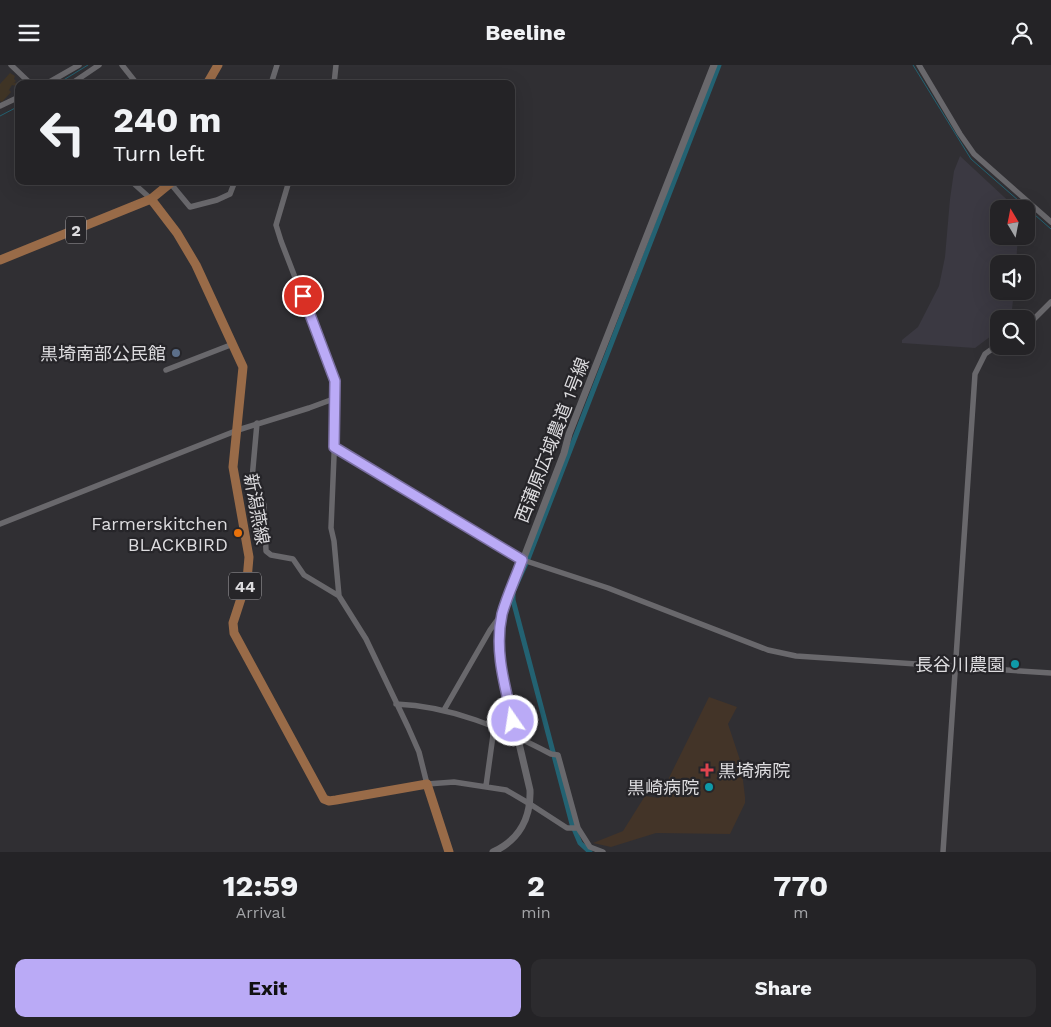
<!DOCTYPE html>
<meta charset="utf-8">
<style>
:root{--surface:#242326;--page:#2c2b2e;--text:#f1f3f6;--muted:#a3a4a7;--line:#414043;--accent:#baaaf6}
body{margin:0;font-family:"Work Sans","Noto Sans JP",sans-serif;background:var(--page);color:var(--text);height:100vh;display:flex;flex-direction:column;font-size:19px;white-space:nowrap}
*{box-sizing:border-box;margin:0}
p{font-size:16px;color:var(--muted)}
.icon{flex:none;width:28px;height:28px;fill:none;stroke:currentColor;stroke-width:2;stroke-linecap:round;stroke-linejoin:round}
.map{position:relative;height:787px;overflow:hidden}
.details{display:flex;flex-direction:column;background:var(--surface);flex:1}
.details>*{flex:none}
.banner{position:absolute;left:15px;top:15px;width:500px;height:105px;border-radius:10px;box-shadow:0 5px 20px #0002,0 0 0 1px var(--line);background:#242326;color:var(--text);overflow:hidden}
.needle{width:32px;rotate:350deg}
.buttons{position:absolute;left:990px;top:135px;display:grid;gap:10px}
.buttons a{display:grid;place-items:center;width:45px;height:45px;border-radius:10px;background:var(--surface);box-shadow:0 5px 20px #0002,0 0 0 1px var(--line);font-size:25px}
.pin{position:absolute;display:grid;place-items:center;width:42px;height:42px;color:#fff;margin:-21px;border:2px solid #fff;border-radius:50%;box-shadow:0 1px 5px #0007}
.me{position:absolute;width:55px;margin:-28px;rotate:347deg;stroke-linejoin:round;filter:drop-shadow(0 0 4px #0008)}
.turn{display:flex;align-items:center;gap:18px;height:105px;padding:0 15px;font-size:22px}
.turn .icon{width:65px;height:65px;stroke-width:2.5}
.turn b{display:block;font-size:35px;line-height:42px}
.eta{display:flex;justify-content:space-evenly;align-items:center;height:85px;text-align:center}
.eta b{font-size:30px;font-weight:700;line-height:35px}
.action{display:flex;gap:10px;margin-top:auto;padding:10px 15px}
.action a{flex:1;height:58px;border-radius:10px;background:var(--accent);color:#111;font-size:20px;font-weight:700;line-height:58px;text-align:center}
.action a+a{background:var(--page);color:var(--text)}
header{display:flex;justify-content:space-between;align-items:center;height:65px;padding:0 15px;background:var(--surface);font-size:22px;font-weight:700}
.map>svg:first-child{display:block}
.built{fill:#3b3942}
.education{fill:#403526}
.medical{fill:#433428}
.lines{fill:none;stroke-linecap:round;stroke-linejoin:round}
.stream{stroke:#236272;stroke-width:1}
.canal{stroke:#236272;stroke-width:5}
.minor{stroke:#69686c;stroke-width:5.5}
.tertiary{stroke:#69686c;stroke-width:7}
.primary{stroke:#996b48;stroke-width:9}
.route-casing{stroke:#796ea0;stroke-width:12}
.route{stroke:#baaaf6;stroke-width:9}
.service-dot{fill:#5c6f8a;stroke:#262529;stroke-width:2}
.food-dot{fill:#e8710a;stroke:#262529;stroke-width:2}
.culture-dot{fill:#0f9aa8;stroke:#262529;stroke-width:2}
.health-dot{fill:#e0444e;stroke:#262529;stroke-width:2}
.labels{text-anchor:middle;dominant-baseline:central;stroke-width:4.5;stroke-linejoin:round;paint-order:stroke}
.shield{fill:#262529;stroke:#a6a5a8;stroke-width:1}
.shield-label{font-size:16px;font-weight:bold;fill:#dddcdf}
.poi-label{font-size:18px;fill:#dddcdf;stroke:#262529;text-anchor:end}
.street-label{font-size:18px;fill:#dddcdf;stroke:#262529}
</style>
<header><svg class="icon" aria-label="menu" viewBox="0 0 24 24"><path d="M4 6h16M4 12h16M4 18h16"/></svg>Beeline<svg class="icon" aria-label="person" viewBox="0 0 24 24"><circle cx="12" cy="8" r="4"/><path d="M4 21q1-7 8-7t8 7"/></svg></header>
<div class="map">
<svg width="1051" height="787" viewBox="0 0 1051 787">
<rect width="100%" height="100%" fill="#302f33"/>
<!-- built -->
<path class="built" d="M 960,91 L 1017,144 L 999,144 L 999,171 L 1018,171 L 1016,199 L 999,199 L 999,226 L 1014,226 L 1011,254 L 999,254 L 999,265 L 975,283 L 902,278 L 902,275 L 918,262 L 939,221 L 945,192 L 950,134 L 954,106 Z"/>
<!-- education -->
<path class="education" d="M 10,8 L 15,11 L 14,14 L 16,16 L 14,18 L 22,17 L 26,19 L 19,19 L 19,27 L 16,21 L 12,20 L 9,25 L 11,27 L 2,37 L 0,36 L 0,19 Z"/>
<!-- medical -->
<path class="medical" d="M 709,632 L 737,642 L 728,659 L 741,698 L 745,732 L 745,738 L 730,769 L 656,768 L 611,782 L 593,778 L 623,766 L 645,731 L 659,733 Z"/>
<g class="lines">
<!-- stream -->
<path class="stream" d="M 913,0 L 971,94 L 1051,164
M 57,19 L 88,0
M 0,51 L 19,41"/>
<!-- canal -->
<path class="canal" d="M 590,787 L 580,778 L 572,759 L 513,535 L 513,527 L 528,494 L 719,0"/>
<!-- minor -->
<path class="minor" d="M 11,0 L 31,19
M 122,0 L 137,19
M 919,0 L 960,69 L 974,89 L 1051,157
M 46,19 L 79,0
M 71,19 L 99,0
M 271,19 L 277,0
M 334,19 L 336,0
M 0,41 L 19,32
M 131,116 L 151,134
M 289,116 L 276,160 L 281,176 L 335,316 L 335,367 L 331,463 L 334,476 L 339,531 L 366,574 L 408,662 L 419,687 L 427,719 L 454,717 L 506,725 L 530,739 L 567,763 L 578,763
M 171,119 L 190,142 L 217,135 L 230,129 L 235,116
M 1026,262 L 1051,237
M 166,305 L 233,279
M 257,358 L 252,414 L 264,440 L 266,486 L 271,490 L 293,494 L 304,510 L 339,531
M 334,382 L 523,495 L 608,523 L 768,585 L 796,591 L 1051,608
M 0,459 L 238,365 L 309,343 L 336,333
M 396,639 C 451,641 502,663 551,689 L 558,690 L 578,763 L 590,782 L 603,787
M 444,645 L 490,565 L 503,547
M 486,721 L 494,663
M 943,787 L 975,309 L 985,289 L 999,279"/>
<!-- tertiary -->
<path class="tertiary" d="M 493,787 C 519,775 531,753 530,725 L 502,606 L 499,574 L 503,547 L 564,388 L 569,369 L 714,0"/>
<!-- primary -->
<path class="primary" d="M 207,19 L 218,0
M 151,134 L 177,168 L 196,200 L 243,302 L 233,402 L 249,492 L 247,515 L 233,558 L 234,568 L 324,734 L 329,736 L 336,735 L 427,719 L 449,787
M 0,195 L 151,134 L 173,116"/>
</g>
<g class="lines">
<defs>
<path id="route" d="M 303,231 L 335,316 L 334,382 L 522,495 C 516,512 507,531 502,549 C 494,586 505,621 513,656"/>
</defs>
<!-- route casing -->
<use href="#route" class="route-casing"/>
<!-- route -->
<use href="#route" class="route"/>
</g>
<!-- markers -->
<circle class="service-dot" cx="176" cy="288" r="5"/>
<circle class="food-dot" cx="238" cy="468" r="5"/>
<g class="culture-dot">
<circle cx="1015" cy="599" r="5"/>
<circle cx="709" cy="722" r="5"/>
</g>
<path class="health-dot" d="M704.5 697.5h5v5h5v5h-5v5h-5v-5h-5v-5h5z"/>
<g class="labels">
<!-- shield labels -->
<g class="shield">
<rect x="66" y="151.5" width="20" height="27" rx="4"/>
<rect x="229" y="507.5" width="32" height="27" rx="4"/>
</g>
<g class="shield-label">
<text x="76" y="165">2</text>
<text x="245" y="521">44</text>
</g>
<!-- poi labels -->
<g class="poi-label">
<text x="166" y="288">黒埼南部公民館</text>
<text x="228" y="458">Farmerskitchen<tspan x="228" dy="21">BLACKBIRD</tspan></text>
<text x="1005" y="599">長谷川農園</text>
<text x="718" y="705" text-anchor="start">黒埼病院</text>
<text x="699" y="722">黒崎病院</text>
</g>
<!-- street labels -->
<g class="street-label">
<text transform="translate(552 375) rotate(-69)">西蒲原広域農道 1号線</text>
<text transform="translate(257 444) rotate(80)">新潟燕線</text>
</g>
</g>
</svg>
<div class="buttons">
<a><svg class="needle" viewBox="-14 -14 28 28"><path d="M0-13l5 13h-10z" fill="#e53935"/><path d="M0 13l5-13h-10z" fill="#a3a4a7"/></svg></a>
<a><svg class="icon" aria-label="sound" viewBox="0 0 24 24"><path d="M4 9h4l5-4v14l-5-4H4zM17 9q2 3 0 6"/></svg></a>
<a><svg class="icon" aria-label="search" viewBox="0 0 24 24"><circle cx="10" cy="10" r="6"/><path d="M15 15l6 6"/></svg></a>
</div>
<div class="pin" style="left:303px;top:231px;background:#d93025"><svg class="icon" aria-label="arrive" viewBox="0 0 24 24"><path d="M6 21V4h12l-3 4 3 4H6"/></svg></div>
<svg class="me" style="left:513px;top:656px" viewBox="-20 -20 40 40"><circle r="17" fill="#baaaf6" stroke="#fff" stroke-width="3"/><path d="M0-11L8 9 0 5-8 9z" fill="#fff"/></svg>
<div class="banner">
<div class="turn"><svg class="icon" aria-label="left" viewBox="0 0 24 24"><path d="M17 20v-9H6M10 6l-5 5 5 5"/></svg><div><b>240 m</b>Turn left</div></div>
</div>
</div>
<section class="details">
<div class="eta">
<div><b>12:59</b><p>Arrival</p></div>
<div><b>2</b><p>min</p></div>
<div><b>770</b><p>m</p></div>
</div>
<div class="action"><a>Exit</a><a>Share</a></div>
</section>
